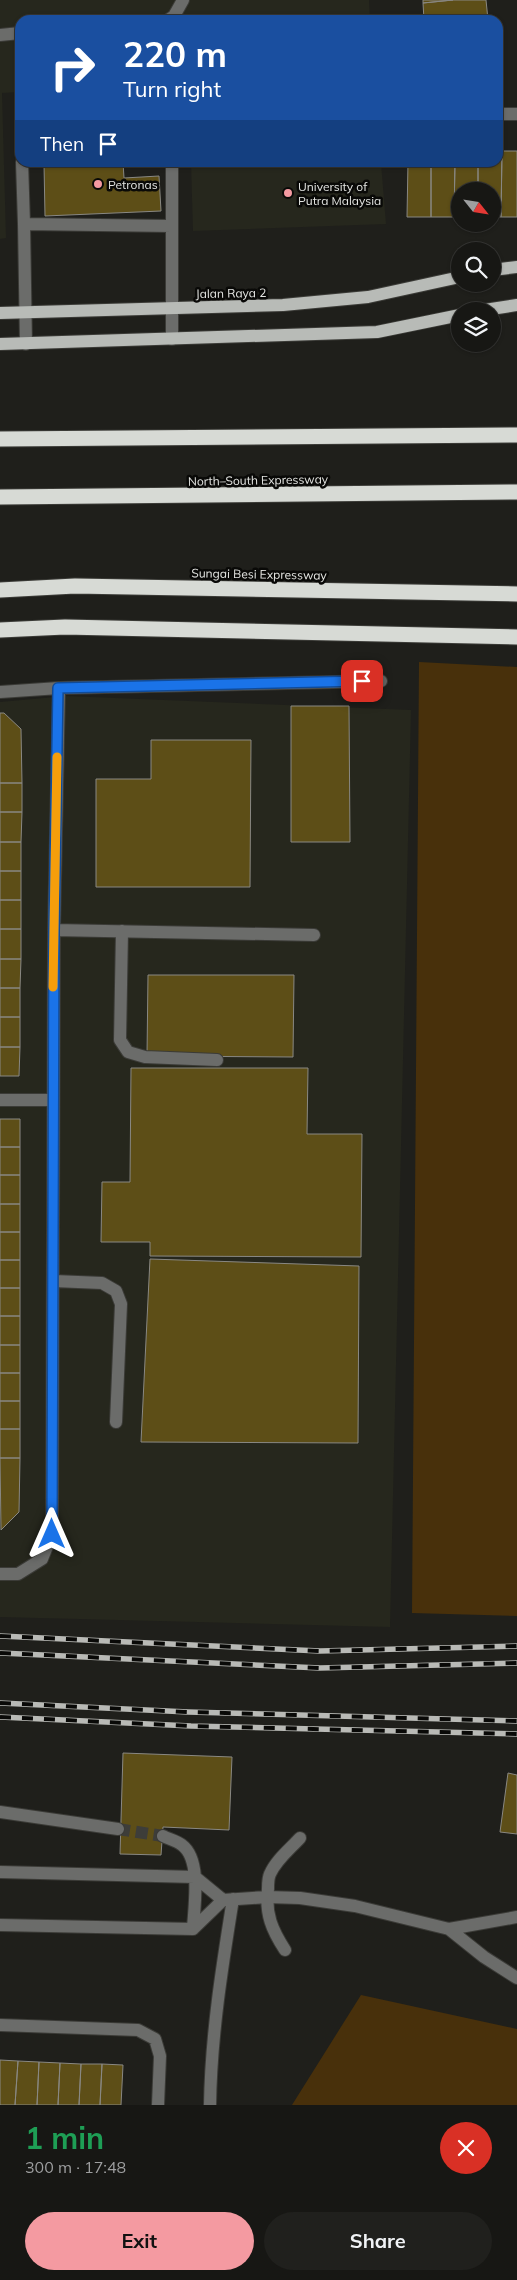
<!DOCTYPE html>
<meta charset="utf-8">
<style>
:root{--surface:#171714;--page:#20201d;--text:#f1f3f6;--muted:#9e9fa0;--line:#363634;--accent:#f49aa1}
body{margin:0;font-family:Mulish,sans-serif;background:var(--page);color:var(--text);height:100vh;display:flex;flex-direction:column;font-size:19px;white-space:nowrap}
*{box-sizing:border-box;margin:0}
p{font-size:16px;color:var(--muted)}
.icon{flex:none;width:28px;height:28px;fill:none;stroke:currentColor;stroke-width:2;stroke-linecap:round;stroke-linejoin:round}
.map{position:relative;height:2105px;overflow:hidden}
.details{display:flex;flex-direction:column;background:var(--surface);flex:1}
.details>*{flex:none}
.guide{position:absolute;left:15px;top:15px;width:488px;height:152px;border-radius:15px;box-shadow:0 1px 4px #0004,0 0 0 1px var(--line);background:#1a4fa0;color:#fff;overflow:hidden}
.needle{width:32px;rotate:120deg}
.buttons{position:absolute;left:451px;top:182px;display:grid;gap:10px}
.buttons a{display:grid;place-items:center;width:50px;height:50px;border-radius:50%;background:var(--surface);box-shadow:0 1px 4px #0004,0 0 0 1px var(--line);font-size:25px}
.pin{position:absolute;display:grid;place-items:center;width:42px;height:42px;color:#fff;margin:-21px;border-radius:10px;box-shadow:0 2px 8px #0006}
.me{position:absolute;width:55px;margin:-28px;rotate:0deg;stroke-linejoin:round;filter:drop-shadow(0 0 4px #0008)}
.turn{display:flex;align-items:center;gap:18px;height:105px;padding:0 25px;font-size:22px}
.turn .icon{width:65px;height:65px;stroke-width:2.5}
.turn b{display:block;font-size:35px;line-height:42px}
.then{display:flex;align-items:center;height:48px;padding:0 25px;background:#0003;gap:10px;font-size:19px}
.round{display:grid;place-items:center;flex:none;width:52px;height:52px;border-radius:26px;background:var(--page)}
.overview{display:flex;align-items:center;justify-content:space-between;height:85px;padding:0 25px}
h1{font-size:30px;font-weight:700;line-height:38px;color:#1e9e55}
.cta{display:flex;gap:10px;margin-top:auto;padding:10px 25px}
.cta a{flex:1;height:58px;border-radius:30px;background:var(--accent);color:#111;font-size:20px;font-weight:700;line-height:58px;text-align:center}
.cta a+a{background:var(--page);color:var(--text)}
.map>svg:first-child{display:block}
.built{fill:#26271d}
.green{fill:#48300b}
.building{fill:#5d4e17;stroke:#898883}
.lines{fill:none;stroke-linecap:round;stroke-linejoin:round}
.minor-tunnel{stroke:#3d3d39;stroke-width:12;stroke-dasharray:12 6;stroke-linecap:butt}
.minor-casing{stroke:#3b3b37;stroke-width:14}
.major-casing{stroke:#3b3b37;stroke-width:14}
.highway-casing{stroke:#3b3b37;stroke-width:17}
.minor{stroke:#6b6c6a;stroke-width:12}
.major{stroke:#b8bbb7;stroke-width:12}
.highway{stroke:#d7dad5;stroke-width:15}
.rail-casing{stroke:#b9bab6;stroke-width:5.5}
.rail{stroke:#090907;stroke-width:4;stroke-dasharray:11;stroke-linecap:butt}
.route-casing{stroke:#114b97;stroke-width:12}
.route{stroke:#1a73e8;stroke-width:9}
.slow{stroke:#f59e0b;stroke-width:9}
.poi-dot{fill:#f49aa1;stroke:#090907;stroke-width:2}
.labels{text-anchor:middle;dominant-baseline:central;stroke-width:5;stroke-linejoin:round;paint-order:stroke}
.poi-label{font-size:12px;fill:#e4e5e2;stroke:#090907;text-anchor:start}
.street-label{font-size:12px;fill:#e4e5e2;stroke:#090907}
</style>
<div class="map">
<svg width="517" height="2105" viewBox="0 0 517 2105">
<rect width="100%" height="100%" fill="#1f1f1b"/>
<!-- built -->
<path class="built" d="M 0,0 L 369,0 L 370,20 L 20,20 L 20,92 L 2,93 L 6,238 L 0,239 Z
M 191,163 L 381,163 L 386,224 L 193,231 Z
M 66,696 L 411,710 L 390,1627 L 0,1617 L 0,702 Z"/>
<!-- green -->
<path class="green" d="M 419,662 L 517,667 L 517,1616 L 412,1613 Z
M 361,1995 L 517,2029 L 517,2105 L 292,2105 Z"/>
<!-- building -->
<path class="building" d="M 423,0 L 453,0 L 423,3 Z
M 453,0 L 486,0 L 488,20 L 424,20 L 423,3 Z
M 498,151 L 502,151 L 501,217 L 492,217 L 492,191 L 478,191 L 478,162 L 498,162 Z
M 502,151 L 517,151 L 517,217 L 501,217 Z
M 43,162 L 86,162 L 44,164 Z
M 86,162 L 123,162 L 124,178 L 159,176 L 161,211 L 45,216 L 44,164 Z
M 408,162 L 431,162 L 431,217 L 407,217 Z
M 431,162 L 455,162 L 454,217 L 431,217 Z
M 455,162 L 478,162 L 478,191 L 460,191 L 460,217 L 454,217 Z
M 291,706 L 349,706 L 350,842 L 291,842 Z
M 0,713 L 4,713 L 21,729 L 22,783 L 0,783 Z
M 151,740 L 251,740 L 250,887 L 96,887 L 96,779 L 151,779 Z
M 0,783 L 22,783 L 22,812 L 0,812 Z
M 0,812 L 22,812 L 21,842 L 0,842 Z
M 0,842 L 21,842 L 21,871 L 0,871 Z
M 0,871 L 21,871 L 21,900 L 0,900 Z
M 0,900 L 21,900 L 21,929 L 0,929 Z
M 0,929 L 21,929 L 21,959 L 0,959 Z
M 0,959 L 21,959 L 20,988 L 0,988 Z
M 148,975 L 294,975 L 293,1057 L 147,1056 Z
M 0,988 L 20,988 L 20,1017 L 0,1017 Z
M 0,1017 L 20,1017 L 20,1047 L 0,1047 Z
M 0,1047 L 20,1047 L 19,1076 L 0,1076 Z
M 131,1068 L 308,1068 L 307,1134 L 362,1134 L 361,1257 L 150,1256 L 150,1242 L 101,1242 L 102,1182 L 130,1182 Z
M 0,1119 L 20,1119 L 20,1147 L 0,1147 Z
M 0,1147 L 20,1147 L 20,1175 L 0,1175 Z
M 0,1175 L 20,1175 L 20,1204 L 0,1204 Z
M 0,1204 L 20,1204 L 20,1232 L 0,1232 Z
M 0,1232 L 20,1232 L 20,1260 L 0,1260 Z
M 150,1259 L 359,1266 L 358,1443 L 141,1442 Z
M 0,1260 L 20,1260 L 20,1288 L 0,1288 Z
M 0,1288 L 20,1288 L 20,1316 L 0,1316 Z
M 0,1316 L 20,1316 L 20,1345 L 0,1345 Z
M 0,1345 L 20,1345 L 20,1373 L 0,1373 Z
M 0,1373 L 20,1373 L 20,1401 L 0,1401 Z
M 0,1401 L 20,1401 L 20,1429 L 0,1429 Z
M 0,1429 L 20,1429 L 20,1458 L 0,1458 Z
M 0,1458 L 20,1458 L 19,1512 L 1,1530 Z
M 123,1753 L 232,1757 L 229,1830 L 163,1827 L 161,1855 L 120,1854 Z
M 508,1773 L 517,1775 L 517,1834 L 500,1832 Z
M 0,2060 L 18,2061 L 15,2105 L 0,2105 Z
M 18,2061 L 39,2062 L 37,2105 L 15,2105 Z
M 39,2062 L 60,2063 L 58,2105 L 37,2105 Z
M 60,2063 L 81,2064 L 79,2105 L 58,2105 Z
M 81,2064 L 102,2064 L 100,2105 L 79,2105 Z
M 102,2064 L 123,2065 L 121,2105 L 100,2105 Z"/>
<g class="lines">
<!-- minor-tunnel -->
<path class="minor-tunnel" d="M 118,1829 L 163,1836"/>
<defs>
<path id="minor" d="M 168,20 L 174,16 L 183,0
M 0,35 L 20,33
M 498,114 L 517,114
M 22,162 L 24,224
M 172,226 L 172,162
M 26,344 L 24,224 L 172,226 L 172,339
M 0,692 L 59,688 L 381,681
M 54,930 L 314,935
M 122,931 L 120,1040 L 128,1052 L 145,1057 L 217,1060
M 0,1100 L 53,1100
M 54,1281 L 102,1283 L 116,1291 L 121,1304 L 116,1422
M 0,1574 L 18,1574 L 42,1559 L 52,1534 L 54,930 L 59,688
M 0,1812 L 118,1829
M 163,1836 C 169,1839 177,1841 182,1845 C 202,1860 194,1907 193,1929
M 0,1872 L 195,1877 L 223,1900 L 193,1929 L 0,1925
M 223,1900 L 267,1897 L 300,1898 L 355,1906 L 449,1929 L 517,1917
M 449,1929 L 484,1957 L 517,1978
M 285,1950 C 272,1930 265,1914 268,1889 C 268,1884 268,1878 270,1874 C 276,1860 290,1849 300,1838
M 0,2025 L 138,2030 L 155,2039 L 160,2056 L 158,2105
M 210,2105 C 211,2036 222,1967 233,1899"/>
<path id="major" d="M 492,270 L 517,267
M 478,311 L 517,305
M 0,313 L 283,305 L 368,297 L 460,277
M 0,344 L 377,332 L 460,315"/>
<path id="highway" d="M 0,439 L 517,435
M 0,497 L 517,492
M 0,590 L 75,586 L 517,594
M 0,630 L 65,627 L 517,637"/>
</defs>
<!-- minor casing -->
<use href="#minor" class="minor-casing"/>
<!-- major casing -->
<use href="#major" class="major-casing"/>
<!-- highway casing -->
<use href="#highway" class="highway-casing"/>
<!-- minor -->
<use href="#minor" class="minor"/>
<!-- major -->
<use href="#major" class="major"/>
<!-- highway -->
<use href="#highway" class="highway"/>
<defs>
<path id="rail" d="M 0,1636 L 320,1651 L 517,1646
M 0,1653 L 320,1668 L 517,1663
M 0,1703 L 188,1712 L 517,1721
M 0,1717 L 191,1726 L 517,1734"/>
</defs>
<!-- rail casing -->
<use href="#rail" class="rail-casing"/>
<!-- rail -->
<use href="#rail" class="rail"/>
</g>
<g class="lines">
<defs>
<path id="route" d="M 52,1534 L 54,930 L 58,688 L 362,681"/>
</defs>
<!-- route casing -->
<use href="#route" class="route-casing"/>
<!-- route -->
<use href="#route" class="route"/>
<!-- slow -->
<path class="slow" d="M 53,987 L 57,757"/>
</g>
<!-- markers -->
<g class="poi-dot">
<circle cx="98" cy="184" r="5"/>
<circle cx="288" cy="193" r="5"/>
</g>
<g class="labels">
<!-- poi labels -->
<g class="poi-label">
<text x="108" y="184">Petronas</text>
<text x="298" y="186">University of<tspan x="298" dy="14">Putra Malaysia</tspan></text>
</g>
<!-- street labels -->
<g class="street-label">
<text transform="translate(231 293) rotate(-1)">Jalan Raya 2</text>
<text transform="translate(258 480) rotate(-1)">North–South Expressway</text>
<text transform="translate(259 574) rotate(1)">Sungai Besi Expressway</text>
</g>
</g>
</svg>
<div class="buttons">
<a><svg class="needle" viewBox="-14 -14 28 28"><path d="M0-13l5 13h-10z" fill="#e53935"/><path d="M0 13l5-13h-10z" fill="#9e9fa0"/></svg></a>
<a><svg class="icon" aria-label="search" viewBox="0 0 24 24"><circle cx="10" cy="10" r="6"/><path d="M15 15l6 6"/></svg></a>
<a><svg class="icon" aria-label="layers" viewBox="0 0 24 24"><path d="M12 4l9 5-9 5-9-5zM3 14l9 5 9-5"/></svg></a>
</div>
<div class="pin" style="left:362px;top:681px;background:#d93025"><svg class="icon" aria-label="arrive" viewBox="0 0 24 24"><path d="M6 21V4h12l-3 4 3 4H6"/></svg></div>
<svg class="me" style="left:52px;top:1534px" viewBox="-20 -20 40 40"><path d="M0-17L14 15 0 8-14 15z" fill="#1a73e8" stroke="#fff" stroke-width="4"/></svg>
<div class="guide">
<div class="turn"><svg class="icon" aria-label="right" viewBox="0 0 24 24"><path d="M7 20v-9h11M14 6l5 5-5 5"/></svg><div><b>220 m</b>Turn right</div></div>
<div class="then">Then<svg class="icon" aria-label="arrive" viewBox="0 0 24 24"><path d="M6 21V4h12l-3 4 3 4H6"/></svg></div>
</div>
</div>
<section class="details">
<div class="overview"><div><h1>1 min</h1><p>300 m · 17:48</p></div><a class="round" style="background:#d93025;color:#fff"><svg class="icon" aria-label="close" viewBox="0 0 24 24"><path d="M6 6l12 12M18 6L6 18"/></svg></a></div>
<div class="cta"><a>Exit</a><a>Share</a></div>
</section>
